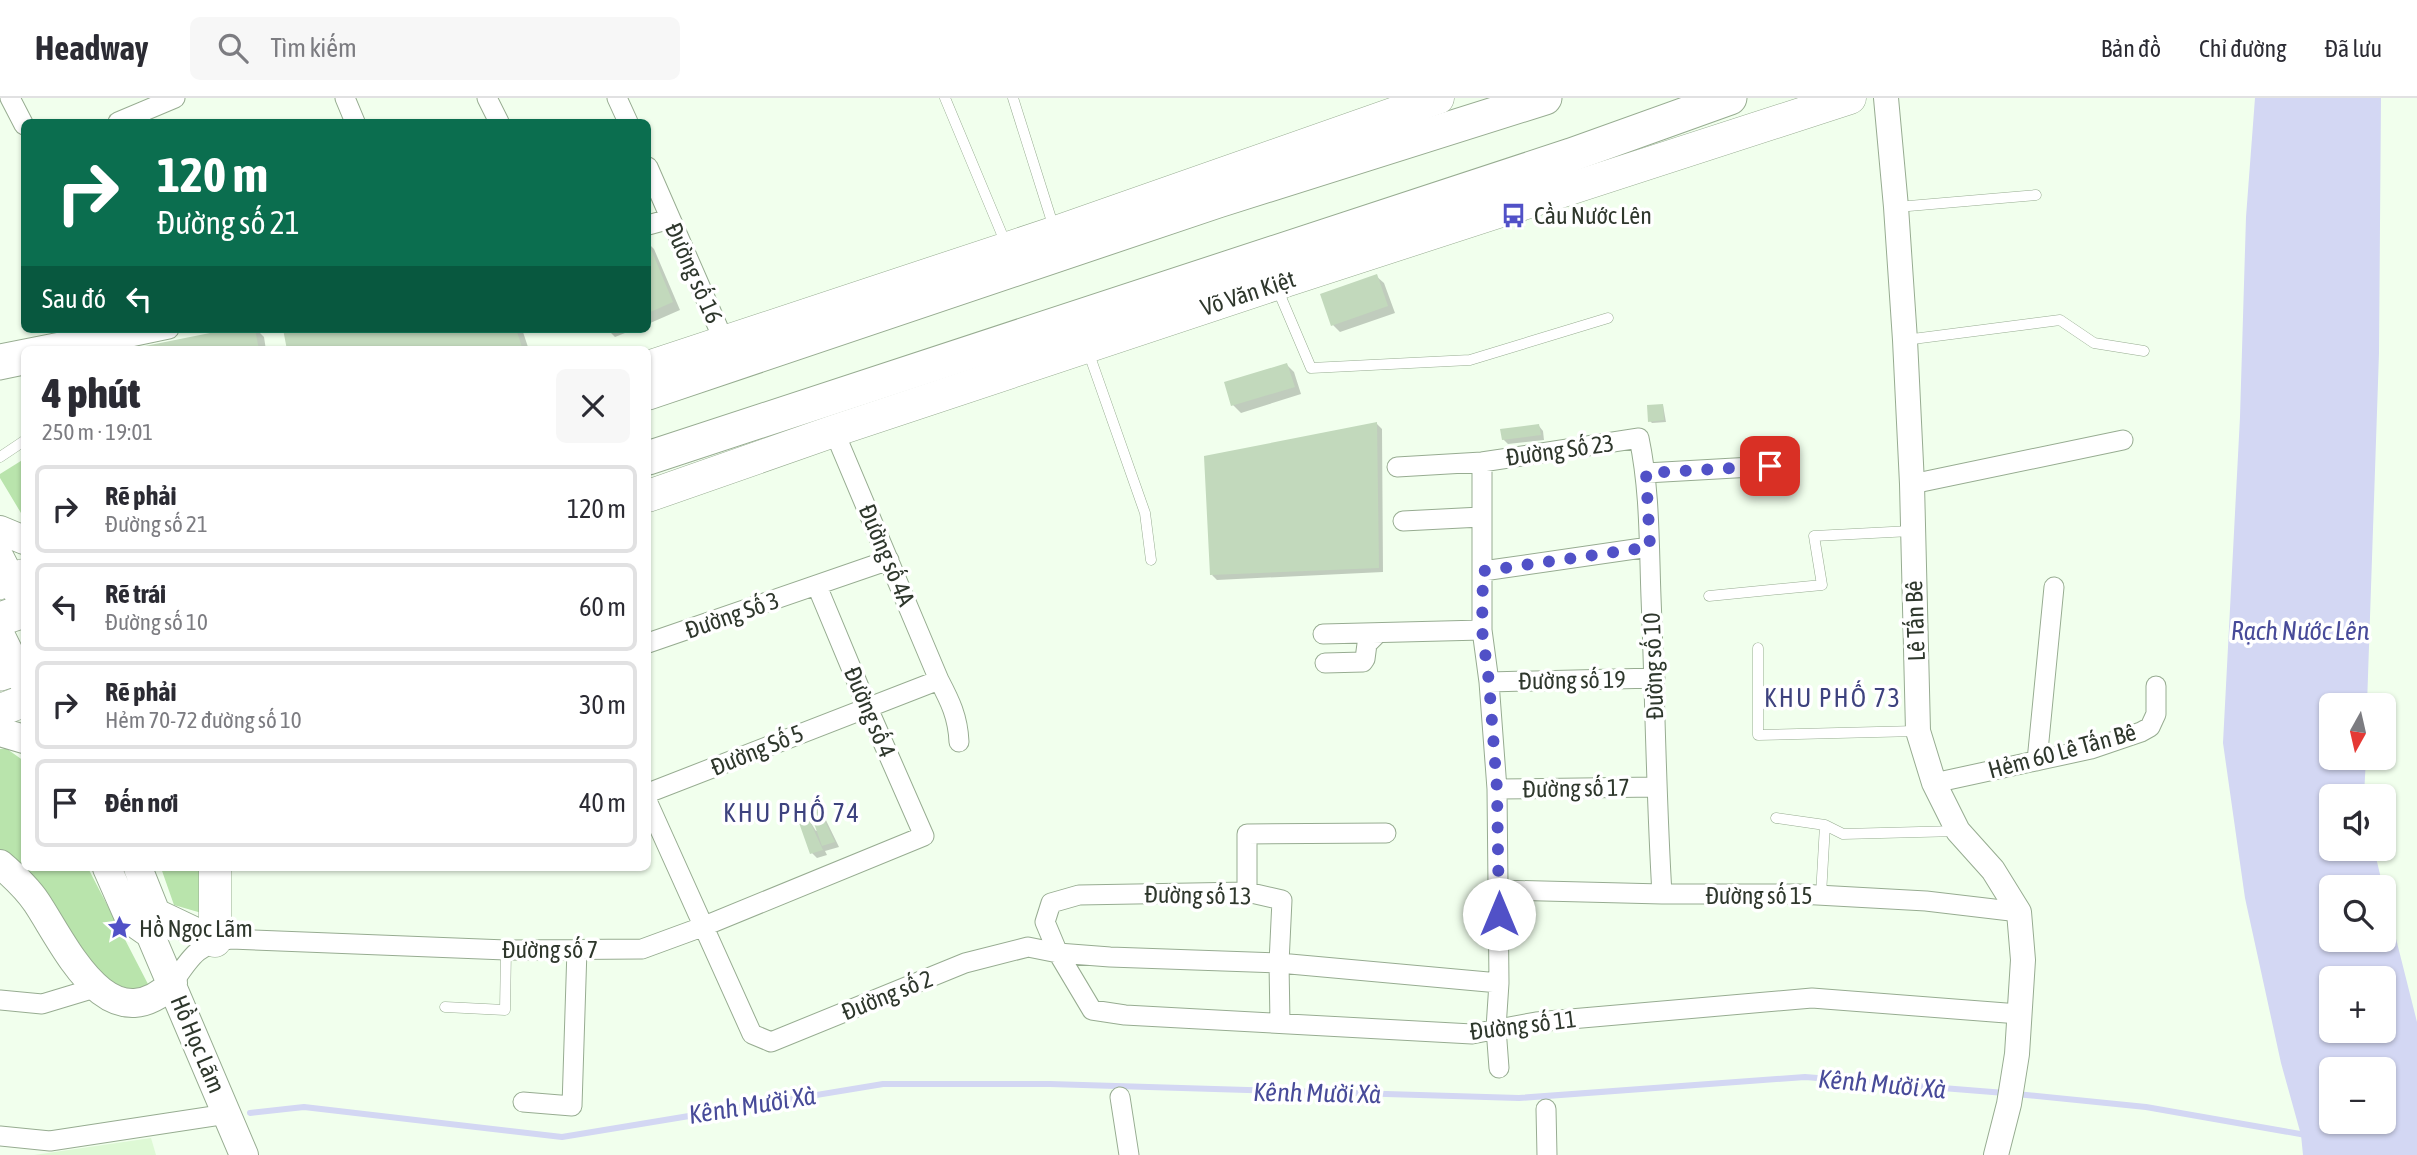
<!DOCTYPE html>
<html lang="vi">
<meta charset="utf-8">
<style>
:root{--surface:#fff;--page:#f7f7f7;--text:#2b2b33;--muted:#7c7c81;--line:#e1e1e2}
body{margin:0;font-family:"Asap Condensed",sans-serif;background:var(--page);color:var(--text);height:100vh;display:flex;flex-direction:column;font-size:26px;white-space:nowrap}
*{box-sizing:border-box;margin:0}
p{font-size:23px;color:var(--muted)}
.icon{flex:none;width:38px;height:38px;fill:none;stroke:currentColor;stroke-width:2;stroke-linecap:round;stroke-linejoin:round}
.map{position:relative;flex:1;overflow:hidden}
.side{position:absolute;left:21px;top:248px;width:630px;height:525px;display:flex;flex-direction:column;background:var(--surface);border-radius:10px;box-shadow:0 2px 5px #0004}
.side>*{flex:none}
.banner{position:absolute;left:21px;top:21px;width:630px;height:214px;border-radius:10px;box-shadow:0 2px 5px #0004;background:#0b6e4f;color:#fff;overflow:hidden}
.needle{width:46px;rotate:188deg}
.fabs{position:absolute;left:2319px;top:595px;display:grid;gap:14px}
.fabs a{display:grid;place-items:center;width:77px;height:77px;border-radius:10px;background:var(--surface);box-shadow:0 2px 5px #0004;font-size:35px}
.pin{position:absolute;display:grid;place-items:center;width:60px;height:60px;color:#fff;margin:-30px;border-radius:14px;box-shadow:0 4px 10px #0006}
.me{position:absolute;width:77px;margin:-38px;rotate:0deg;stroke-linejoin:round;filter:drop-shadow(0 0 5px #0008)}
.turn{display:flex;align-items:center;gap:24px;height:147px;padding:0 21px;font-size:32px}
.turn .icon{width:91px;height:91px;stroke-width:2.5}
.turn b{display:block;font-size:49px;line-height:60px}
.then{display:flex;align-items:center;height:66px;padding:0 21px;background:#0003;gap:14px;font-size:26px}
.round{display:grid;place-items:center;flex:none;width:74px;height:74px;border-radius:10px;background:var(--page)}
.head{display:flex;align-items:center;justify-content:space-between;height:119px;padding:0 21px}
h1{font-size:42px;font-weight:800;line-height:52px}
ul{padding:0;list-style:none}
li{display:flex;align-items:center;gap:21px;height:88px;margin:0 14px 10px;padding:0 7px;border:4px solid var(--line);border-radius:10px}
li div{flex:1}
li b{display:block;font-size:26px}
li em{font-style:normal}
header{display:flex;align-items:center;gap:42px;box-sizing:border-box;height:98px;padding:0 35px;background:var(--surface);border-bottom:2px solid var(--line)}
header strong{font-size:33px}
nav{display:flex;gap:38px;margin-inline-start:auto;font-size:24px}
.search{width:490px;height:63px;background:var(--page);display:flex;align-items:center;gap:18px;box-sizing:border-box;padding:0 24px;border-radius:10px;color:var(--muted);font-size:26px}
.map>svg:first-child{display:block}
.built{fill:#def9d5}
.green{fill:#b9e4ac}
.water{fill:#d3d7f3;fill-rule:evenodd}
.shadow{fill:#0003}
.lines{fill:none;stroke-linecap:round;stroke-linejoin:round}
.stream{stroke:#d3d7f3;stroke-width:6}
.building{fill:#c2d9bc}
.service-casing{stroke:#97ac91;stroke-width:11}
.minor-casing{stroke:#97ac91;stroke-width:21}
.tertiary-casing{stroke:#97ac91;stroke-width:26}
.secondary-casing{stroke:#97ac91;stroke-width:30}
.primary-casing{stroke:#97ac91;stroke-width:33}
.trunk-casing{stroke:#97ac91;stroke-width:35}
.service{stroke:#fff;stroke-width:10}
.minor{stroke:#fff;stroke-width:19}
.tertiary{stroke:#fff;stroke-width:24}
.secondary{stroke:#fff;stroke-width:28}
.primary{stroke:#fff;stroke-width:32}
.trunk{stroke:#fff;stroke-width:33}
.route{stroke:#5151c7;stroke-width:12;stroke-dasharray:0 21.6}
.labels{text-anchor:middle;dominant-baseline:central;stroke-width:7;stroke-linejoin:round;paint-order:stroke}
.poi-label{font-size:24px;fill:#2e372c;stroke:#fff;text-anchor:start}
.street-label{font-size:24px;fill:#2e372c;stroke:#fff}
.water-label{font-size:26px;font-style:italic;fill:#484b99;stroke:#fff}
.neighbourhood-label{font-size:26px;letter-spacing:2px;fill:#3d427e;stroke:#fff}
</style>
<header>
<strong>Headway</strong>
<div class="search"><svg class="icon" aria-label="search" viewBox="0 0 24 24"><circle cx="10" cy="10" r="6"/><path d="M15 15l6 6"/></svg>Tìm kiếm</div>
<nav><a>Bản đồ</a><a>Chỉ đường</a><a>Đã lưu</a></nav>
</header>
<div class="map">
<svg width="2417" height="1057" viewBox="0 0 2417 1057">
<rect width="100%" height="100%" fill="#f1ffed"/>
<!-- built -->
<path class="built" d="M 151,1040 L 156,1057 L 34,1057 Z"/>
<!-- green -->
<path class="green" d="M 24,361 L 24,420 L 0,380 L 0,376 Z
M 0,651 L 7,651 L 24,663 L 24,770 L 88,770 L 149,888 L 131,891 L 110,885 L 91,868 L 0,754 Z
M 161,770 L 205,770 L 205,816 L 174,807 Z"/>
<!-- water -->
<path class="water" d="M 2255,0 L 2381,0 L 2379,255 L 2367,607 L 2331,607 L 2331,660 L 2366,660 L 2364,698 L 2331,698 L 2331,751 L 2374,751 L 2383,789 L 2331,789 L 2331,842 L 2384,842 L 2384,793 L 2417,924 L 2417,1057 L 2303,1057 L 2301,1037 L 2281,965 L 2245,800 L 2223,645 L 2240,319 L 2246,119 ZM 2331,880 L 2384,880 L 2384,933 L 2331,933 ZM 2331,971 L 2384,971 L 2384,1024 L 2331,1024 Z"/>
<!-- shadow -->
<path class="shadow" d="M 648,145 L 654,151 L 680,212 L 648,226 Z
M 1376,178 L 1384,185 L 1395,215 L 1340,234 L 1333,227 Z
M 240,231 L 256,231 L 264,239 L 266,252 L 128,252 Z
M 286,231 L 522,231 L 529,252 L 289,252 Z
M 607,231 L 635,231 L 615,239 Z
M 1287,267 L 1294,274 L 1301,296 L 1241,315 L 1233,307 Z
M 1663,307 L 1666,324 L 1652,325 L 1650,323 Z
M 1377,326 L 1382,331 L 1383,474 L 1217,482 L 1212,477 Z
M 1539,328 L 1543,333 L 1544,342 L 1508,346 L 1503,341 Z
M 817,709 L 822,714 L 839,749 L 825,753 L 827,757 L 817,760 L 812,755 L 806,717 L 816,733 L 818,732 Z"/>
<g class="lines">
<!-- stream -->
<path class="stream" d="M 2016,996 L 2146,1009 L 2306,1037
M 250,1015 L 304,1009 L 562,1039 L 883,986 L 1050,986 L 1519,1000 L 1805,979 L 2005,995"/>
</g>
<!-- building -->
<path class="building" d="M 648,144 L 673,204 L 648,215 Z
M 1377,176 L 1388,208 L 1331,228 L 1320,196 Z
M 230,231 L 255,231 L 259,252 L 125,252 Z
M 283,231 L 516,231 L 523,252 L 287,252 Z
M 1287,265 L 1295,289 L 1231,308 L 1224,284 Z
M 1663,306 L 1664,322 L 1648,324 L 1647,307 Z
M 1377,324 L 1379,470 L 1210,477 L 1204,358 Z
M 1539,326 L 1541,337 L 1502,342 L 1500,331 Z
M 817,707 L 835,744 L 822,748 L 810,714 Z
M 806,715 L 823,752 L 810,756 L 798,722 Z"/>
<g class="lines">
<defs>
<path id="service" d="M 945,0 L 1006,146
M 1013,0 L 1054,130
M 1897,109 L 2036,97
M 1277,190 L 1311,270 L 1470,262 L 1608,220
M 1905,242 L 2060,222 L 2094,245 L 2144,253
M 1088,253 L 1145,415 L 1151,462
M 0,359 L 24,343
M 1709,498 L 1822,487 L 1814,438 L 1911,433
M 1758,550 L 1758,637 L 1917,633
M 1776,720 L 1825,727 L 1843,736 L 1958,733
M 1821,797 L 1825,727
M 445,909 L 505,912 L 506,852"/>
<path id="minor" d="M 10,0 L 24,27
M 345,0 L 355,24
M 487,0 L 499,24
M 617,0 L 628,24
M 118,24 L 175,0
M 648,69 L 724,243
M 648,127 L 670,121
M 102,248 L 112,243 L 169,231
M 0,256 L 90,238 L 112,243
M 0,272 L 24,267
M 834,333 L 939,582 C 950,603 958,619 959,644
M 1482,364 L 1482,532 L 1489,584 L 1497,691 L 1499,885 L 1496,930 L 1499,970
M 1397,369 L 1482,364 L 1639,340 C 1650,392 1649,446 1651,499 C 1655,598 1656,697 1662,796
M 1646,375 L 1770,368
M 1912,386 L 2123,342
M 1403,423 L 1481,419
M 1483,473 L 1649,449
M 1323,536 L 1482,532
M 648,545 L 889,462
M 1325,565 L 1363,564 L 1365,561 L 1367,546 L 1378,535
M 1489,584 L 1655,580
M 2037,663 L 2054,489
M 1934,685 L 2091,651 L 2141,634 L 2150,629 L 2156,616 L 2156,588
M 1497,691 L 1656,689
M 648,695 L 939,582
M 648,705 L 752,936 L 771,944 L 965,865 L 1028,849 L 1058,855 L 1110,859 L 1279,865 L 1280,924
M 1499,792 L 1662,796 L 1799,796 L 1926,803 L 2019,814
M 1247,794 L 1247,736 L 1386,735
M 173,885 C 190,860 198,845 231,841 L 506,852 L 642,851 L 702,829 L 924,738 L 867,608 L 817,488
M 1499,885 L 1279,865 L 1282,802 L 1247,794 L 1079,797 L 1051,805 L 1045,824 L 1058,855 L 1092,912 L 1125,917 L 1472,936 L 1536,924 L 1812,900 L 2019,916
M 0,902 L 42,906 L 95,890
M 1120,999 L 1129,1057
M 523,1004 L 572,1008 L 577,851
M 1546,1011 L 1547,1057
M 0,1038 L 50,1043 L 227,1016"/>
<path id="tertiary" d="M 1886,0 L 1896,109 L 1905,242 L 1912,386 L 1918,633 L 1934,685 L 1958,733 L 1993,772 L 2019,814 L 2023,862 L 2017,956 L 2009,1006 L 1996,1057"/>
<path id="secondary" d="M 0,432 L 24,442
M 0,460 L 20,499
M 0,536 L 24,585
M 0,634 L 24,641
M 0,766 C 14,778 27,790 37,805 C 66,849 109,947 173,885
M 107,770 L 130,822 L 150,836 L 244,1057
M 138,770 L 156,815 L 150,836
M 156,815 L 215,843"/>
<path id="primary" d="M 648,269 L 1056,134 L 1438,0
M 648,398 L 834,333 L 1276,186 L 1850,0
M 0,485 L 24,477
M 0,612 L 24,603
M 215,770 L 215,843"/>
<path id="trunk" d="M 1515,109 L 1562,66
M 648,295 L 1218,103 L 1545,0
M 648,360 L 1571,57 L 1730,0
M 0,521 L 24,513
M 0,576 L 24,568"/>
</defs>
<!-- service casing -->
<use href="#service" class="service-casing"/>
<!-- minor casing -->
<use href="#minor" class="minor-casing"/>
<!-- tertiary casing -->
<use href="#tertiary" class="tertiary-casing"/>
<!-- secondary casing -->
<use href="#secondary" class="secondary-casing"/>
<!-- primary casing -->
<use href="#primary" class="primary-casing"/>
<!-- trunk casing -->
<use href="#trunk" class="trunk-casing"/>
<!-- service -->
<use href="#service" class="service"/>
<!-- minor -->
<use href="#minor" class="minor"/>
<!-- tertiary -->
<use href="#tertiary" class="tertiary"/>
<!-- secondary -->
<use href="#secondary" class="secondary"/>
<!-- primary -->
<use href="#primary" class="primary"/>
<!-- trunk -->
<use href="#trunk" class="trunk"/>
</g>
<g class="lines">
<!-- route -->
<path class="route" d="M 1499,816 L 1497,691 L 1489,584 L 1482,532 L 1483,473 L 1650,449 L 1646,375 L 1770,368"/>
</g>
<!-- icons -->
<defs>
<symbol id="bus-bare" viewBox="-9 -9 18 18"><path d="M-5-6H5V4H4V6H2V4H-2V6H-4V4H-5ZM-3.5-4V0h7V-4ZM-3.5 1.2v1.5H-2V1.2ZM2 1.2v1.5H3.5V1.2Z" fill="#5151c7" stroke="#fff" stroke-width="2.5" paint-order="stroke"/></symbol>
<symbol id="sight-bare" viewBox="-9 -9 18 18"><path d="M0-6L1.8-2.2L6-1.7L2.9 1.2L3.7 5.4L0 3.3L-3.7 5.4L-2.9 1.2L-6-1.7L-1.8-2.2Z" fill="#5151c7" stroke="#fff" stroke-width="2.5" paint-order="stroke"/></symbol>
</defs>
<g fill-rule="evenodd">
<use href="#bus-bare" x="1496" y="100" width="35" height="35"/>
<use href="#sight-bare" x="102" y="812" width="35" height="35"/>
</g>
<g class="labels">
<!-- poi labels -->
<g class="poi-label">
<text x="1534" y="117">Cầu Nước Lên</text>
<text x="139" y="830">Hồ Ngọc Lãm</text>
</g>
<!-- street labels -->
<g class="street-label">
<text transform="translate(694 175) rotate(66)">Đường số 16</text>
<text transform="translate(1248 195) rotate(-18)">Võ Văn Kiệt</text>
<text transform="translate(1560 352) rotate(-8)">Đường Số 23</text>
<text transform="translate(887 457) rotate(67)">Đường số 4A</text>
<text transform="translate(732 517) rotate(-19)">Đường Số 3</text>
<text transform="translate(1915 523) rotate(-92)">Lê Tấn Bê</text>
<text transform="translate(1653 568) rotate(-92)">Đường số 10</text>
<text transform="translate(1572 582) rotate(-1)">Đường số 19</text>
<text transform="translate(870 614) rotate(67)">Đường số 4</text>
<text transform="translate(757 652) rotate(-22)">Đường Số 5</text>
<text transform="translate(2062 653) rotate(-15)">Hẻm 60 Lê Tấn Bê</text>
<text transform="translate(1576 690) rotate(-1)">Đường số 17</text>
<text transform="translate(1198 797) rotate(1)">Đường số 13</text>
<text x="1759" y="797">Đường số 15</text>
<text x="550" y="851">Đường số 7</text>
<text transform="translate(887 897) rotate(-22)">Đường số 2</text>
<text transform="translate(1523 927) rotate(-7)">Đường số 11</text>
<text transform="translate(198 946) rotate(67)">Hồ Học Lãm</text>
</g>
<!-- water labels -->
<g class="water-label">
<text x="2300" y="533">Rạch Nước Lên</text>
<text transform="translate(1882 986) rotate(5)">Kênh Mười Xà</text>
<text transform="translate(1317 995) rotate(1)">Kênh Mười Xà</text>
<text transform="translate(752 1007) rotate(-9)">Kênh Mười Xà</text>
</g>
<!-- neighbourhood labels -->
<g class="neighbourhood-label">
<text x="1833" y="600">KHU PHỐ 73</text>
<text x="792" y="715">KHU PHỐ 74</text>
</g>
</g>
</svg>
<div class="fabs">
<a><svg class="needle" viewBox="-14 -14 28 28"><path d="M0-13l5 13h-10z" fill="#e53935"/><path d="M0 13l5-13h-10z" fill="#7c7c81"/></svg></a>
<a><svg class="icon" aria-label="sound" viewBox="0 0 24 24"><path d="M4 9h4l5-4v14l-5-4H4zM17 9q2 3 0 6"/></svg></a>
<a><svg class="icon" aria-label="search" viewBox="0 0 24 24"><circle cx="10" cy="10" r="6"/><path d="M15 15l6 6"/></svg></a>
<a>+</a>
<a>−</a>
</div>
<div class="pin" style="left:1770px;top:368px;background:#d93025"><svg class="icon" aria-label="arrive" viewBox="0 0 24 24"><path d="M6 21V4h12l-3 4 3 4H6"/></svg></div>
<svg class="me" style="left:1499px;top:816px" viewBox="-20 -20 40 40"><circle r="19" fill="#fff"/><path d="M0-13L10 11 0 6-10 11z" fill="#5151c7"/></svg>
<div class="banner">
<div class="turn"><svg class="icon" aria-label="right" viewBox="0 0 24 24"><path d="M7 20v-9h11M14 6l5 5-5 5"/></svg><div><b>120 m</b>Đường số 21</div></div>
<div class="then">Sau đó<svg class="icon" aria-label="left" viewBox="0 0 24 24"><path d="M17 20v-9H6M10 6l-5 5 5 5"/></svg></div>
</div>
<section class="side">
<div class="head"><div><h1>4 phút</h1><p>250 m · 19:01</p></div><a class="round"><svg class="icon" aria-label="close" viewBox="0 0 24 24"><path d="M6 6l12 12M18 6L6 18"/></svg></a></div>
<ul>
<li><svg class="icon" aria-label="right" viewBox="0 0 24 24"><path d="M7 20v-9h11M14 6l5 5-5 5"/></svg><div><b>Rẽ phải</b><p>Đường số 21</p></div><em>120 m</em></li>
<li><svg class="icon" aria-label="left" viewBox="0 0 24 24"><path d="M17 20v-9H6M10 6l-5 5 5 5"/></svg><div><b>Rẽ trái</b><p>Đường số 10</p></div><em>60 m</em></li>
<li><svg class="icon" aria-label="right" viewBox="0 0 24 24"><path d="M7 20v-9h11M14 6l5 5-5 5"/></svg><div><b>Rẽ phải</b><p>Hẻm 70-72 đường số 10</p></div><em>30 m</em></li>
<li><svg class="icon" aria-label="arrive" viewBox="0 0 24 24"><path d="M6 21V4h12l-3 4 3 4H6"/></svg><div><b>Đến nơi</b></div><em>40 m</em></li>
</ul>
</section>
</div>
